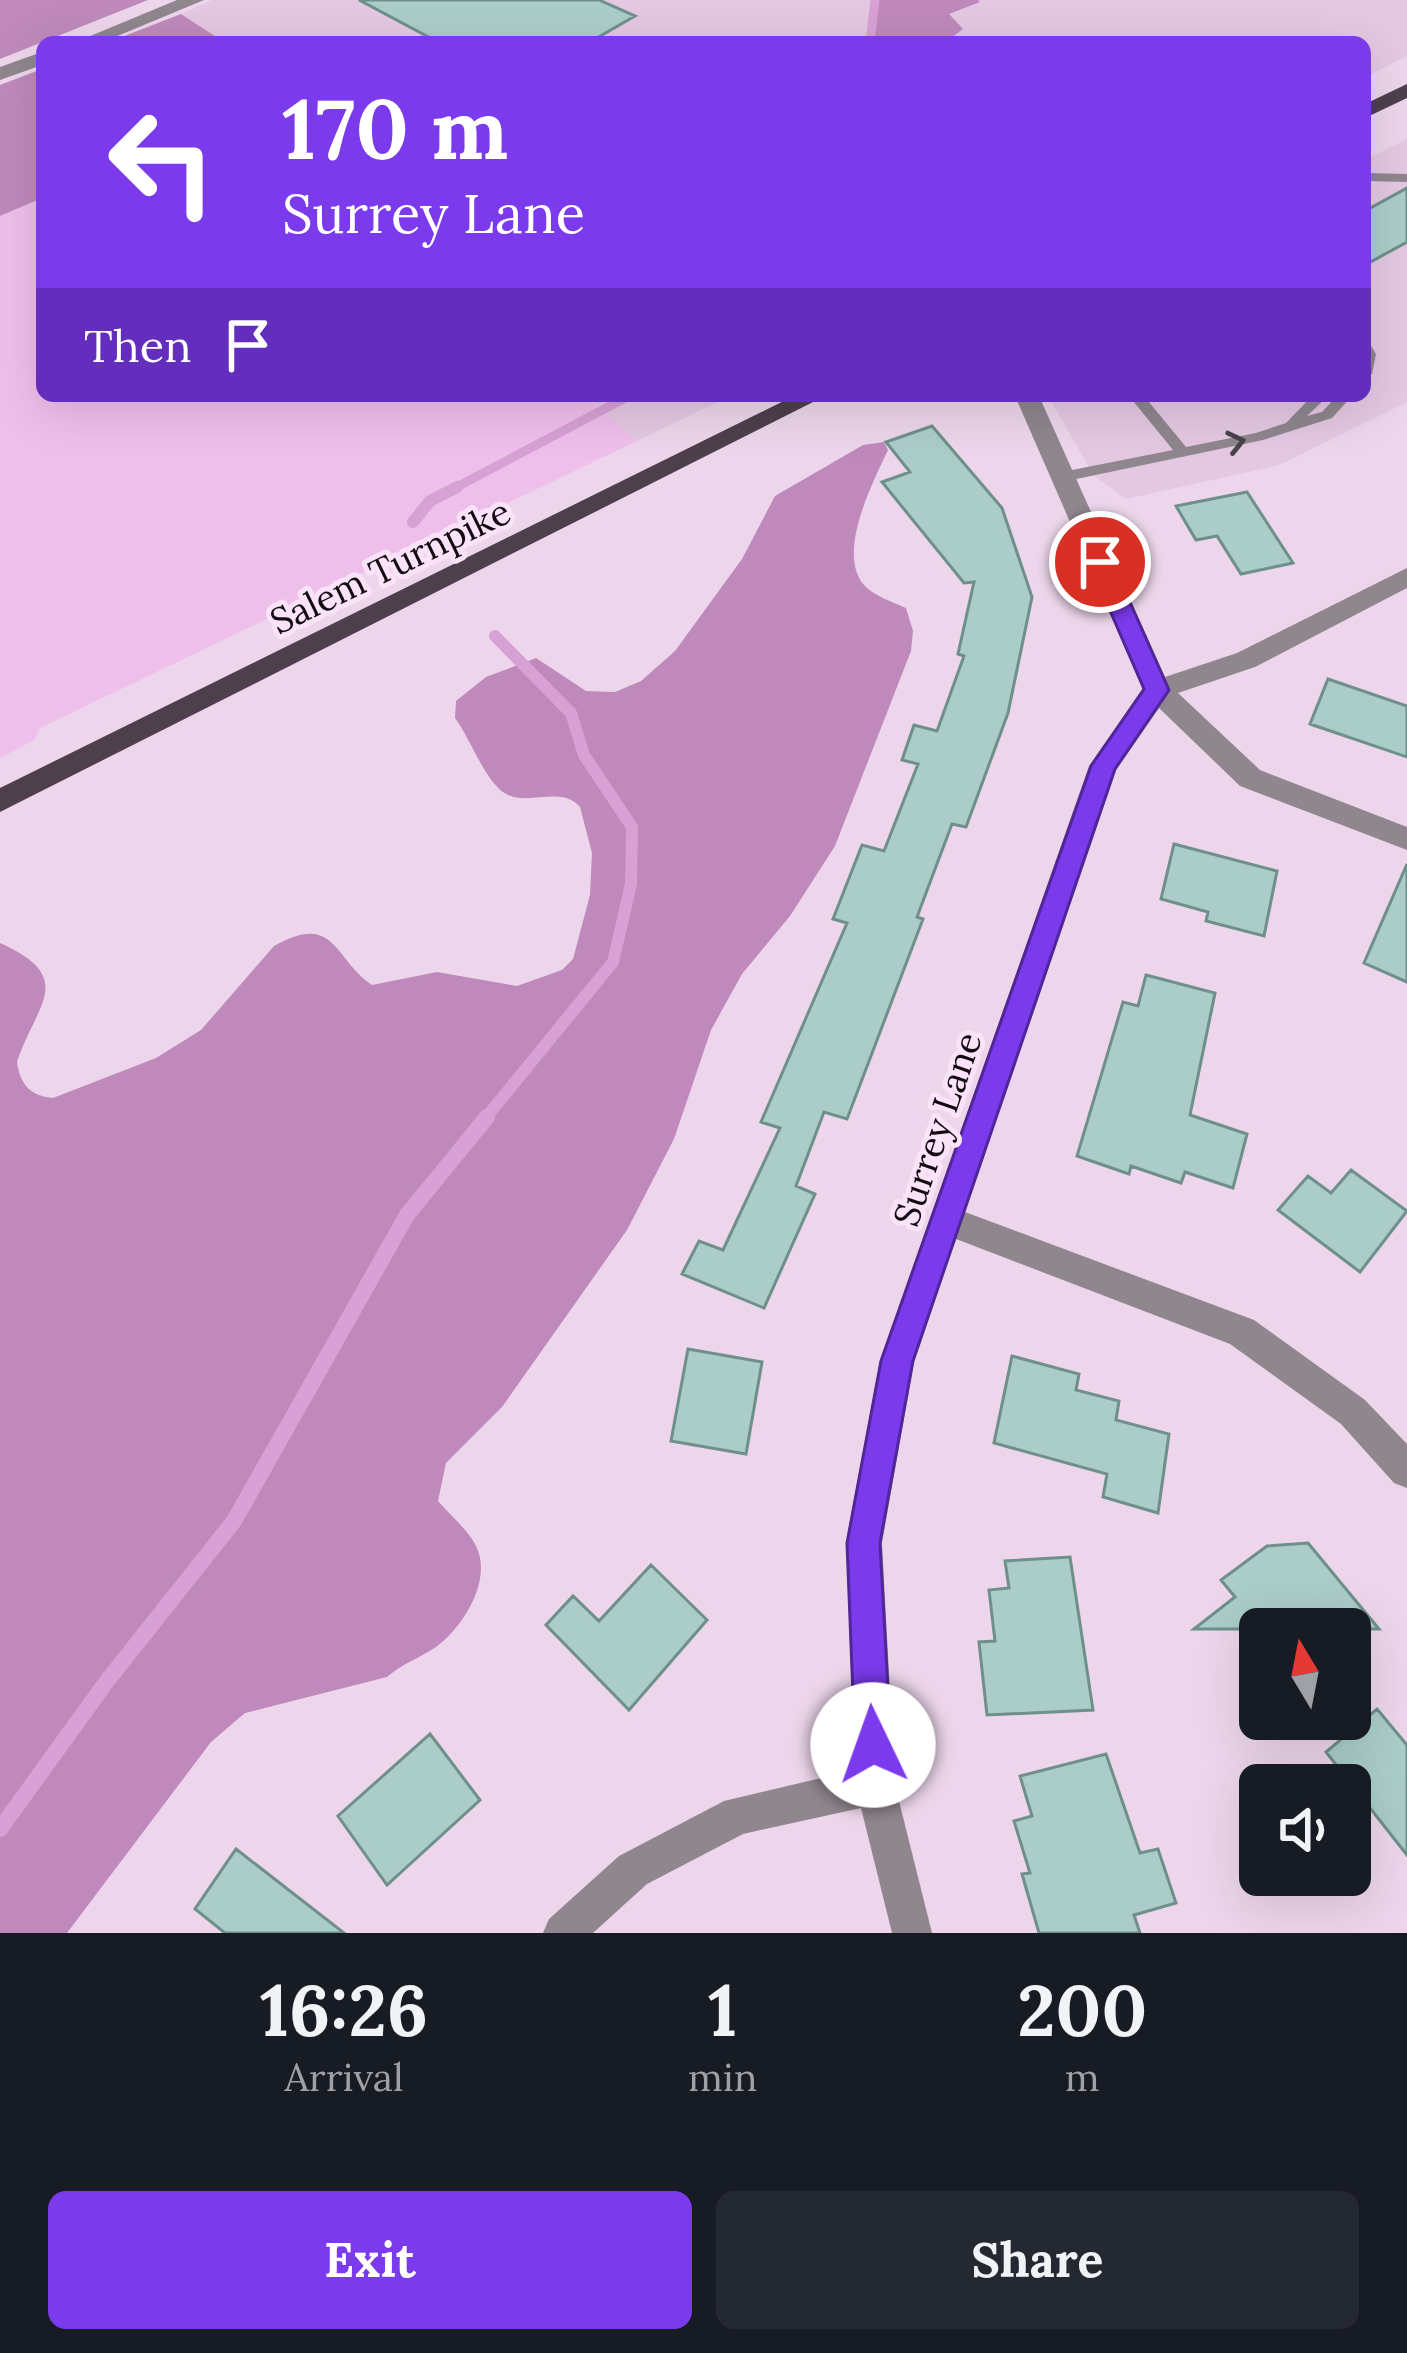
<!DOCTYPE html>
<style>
:root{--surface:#171b24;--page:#242831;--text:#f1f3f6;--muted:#9ea1a6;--accent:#7c3aed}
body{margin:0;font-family:Lora,serif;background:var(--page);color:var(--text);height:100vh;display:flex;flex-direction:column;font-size:45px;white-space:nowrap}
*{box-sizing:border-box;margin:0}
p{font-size:39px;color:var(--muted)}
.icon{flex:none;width:66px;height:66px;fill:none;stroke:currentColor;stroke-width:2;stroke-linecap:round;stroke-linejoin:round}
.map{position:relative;height:1933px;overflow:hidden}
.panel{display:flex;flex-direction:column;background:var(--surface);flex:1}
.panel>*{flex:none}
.top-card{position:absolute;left:36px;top:36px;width:1335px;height:366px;border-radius:18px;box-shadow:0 12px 48px #0002;background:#7c3aed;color:#fff;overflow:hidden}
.needle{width:78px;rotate:350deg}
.tools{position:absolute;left:1239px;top:1608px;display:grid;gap:24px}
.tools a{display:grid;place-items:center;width:132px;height:132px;border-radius:18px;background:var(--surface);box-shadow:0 12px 48px #0002;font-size:60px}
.pin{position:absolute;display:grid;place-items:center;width:102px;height:102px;color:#fff;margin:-51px;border:6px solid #fff;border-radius:50%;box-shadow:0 3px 12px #0007}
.me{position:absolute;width:132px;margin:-66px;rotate:357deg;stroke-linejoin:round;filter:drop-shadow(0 0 9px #0008)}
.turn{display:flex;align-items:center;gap:42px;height:252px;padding:0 48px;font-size:54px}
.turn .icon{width:156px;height:156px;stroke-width:2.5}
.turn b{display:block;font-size:84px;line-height:102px}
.then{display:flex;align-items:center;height:114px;padding:0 48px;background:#0003;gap:24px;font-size:45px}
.eta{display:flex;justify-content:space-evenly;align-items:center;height:204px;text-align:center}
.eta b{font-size:72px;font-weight:800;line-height:84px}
.button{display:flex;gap:24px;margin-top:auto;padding:24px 48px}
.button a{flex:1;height:138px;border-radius:18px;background:var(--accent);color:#fff;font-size:48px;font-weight:800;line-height:138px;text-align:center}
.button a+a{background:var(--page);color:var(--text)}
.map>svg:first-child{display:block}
.built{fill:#e4c8e2}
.green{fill:#efbfec}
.forest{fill:#bf89bc}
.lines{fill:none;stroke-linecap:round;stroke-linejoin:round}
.stream-far2{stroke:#d8a1d6;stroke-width:9}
.stream-far1{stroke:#d8a1d6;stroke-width:12}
.stream{stroke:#d8a1d6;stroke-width:16}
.building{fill:#abcdc8;stroke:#6e8f8a;stroke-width:3}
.lane{fill:#8f868e;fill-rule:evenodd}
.street{fill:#8f868e;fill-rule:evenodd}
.primary{fill:#4e3f4d;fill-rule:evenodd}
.oneway{stroke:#4a4249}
.route{fill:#7c3aed;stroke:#51269a;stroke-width:3}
.labels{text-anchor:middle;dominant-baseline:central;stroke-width:10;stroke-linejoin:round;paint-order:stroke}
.street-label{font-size:36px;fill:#120b11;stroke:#fae3f8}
</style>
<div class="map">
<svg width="1407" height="1933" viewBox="0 0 1407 1933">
<rect width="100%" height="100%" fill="#edd6eb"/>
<!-- built -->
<path class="built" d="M 212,0 L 874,0 L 873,42 L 226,42 L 181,14 Z
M 978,0 L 1407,0 L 1407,56 L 1365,77 L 1365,42 L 946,42 L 963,29 L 948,14 Z
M 1407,139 L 1407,402 L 1280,465 L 1126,499 L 1094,476 L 1048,396 L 1365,396 L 1365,160 Z
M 586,396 L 730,396 L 637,441 Z"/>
<!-- green -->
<path class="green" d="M 42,198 L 42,396 L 586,396 L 637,441 L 40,728 L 34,740 L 0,758 L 0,216 Z"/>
<!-- forest -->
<path class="forest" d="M 0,0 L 148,0 L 0,59 Z
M 874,0 L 978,0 L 980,2 L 949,14 L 963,29 L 946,42 L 873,42 Z
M 181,14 L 215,36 L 210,42 L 109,42 Z
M 42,69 L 42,198 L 0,216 L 0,85 Z
M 884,442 L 888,450 C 873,482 836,553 864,585 C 874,596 893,602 906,608 L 913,631 L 911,651 L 835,846 L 790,916 L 742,974 L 711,1030 L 674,1139 L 627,1230 L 502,1407 L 446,1463 L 438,1501 C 450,1515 468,1530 476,1546 C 493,1580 463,1627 436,1647 C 420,1658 403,1663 387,1677 L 245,1713 L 211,1742 L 67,1933 L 0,1933 L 0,943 C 78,978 36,1004 17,1062 C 20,1084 30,1096 53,1098 L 156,1058 L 201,1030 L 274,946 C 336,911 333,959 372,985 L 437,972 L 517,986 L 562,970 L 573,959 L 590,895 L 592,853 L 580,807 C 562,786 531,805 508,795 C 486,785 471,739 455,718 L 456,701 L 486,677 L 536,658 L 586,691 L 615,692 L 641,681 L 675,651 L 742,559 L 775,496 L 863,445 Z"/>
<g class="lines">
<!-- stream-far2 -->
<path class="stream-far2" d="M 870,42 L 875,0
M 451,490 L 629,396"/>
<!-- stream-far1 -->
<path class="stream-far1" d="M 413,522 L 430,501 L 457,487
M 484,1120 L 613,962 L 631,884 L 632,827 L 584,755 L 571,713 L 495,636"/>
<!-- stream -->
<path class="stream" d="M 0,1829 L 107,1681 L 234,1521 L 407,1215 L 487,1117"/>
</g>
<!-- building -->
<path class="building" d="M 359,0 L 599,0 L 635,16 L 590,42 L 438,42 Z
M 1407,188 L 1407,242 L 1365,265 L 1365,211 Z
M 932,426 L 1002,508 L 1032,597 L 1008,713 L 966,827 L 952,824 L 917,917 L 923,919 L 847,1119 L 824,1112 L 796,1186 L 815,1194 L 764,1308 L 682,1274 L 699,1241 L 723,1250 L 780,1128 L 761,1122 L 847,923 L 833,919 L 862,845 L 884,851 L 918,764 L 902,760 L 914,725 L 937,731 L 964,656 L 958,654 L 974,582 L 964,583 L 882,482 L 910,472 L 886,442 Z
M 1247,492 L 1293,563 L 1241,574 L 1217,536 L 1196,540 L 1176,506 Z
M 1328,679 L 1407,706 L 1407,757 L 1310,724 Z
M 1174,844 L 1277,871 L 1264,936 L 1206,921 L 1208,912 L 1161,899 Z
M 1407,864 L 1407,982 L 1364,963 Z
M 1146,975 L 1215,993 L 1190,1115 L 1247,1134 L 1233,1188 L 1185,1172 L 1181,1183 L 1131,1166 L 1129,1174 L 1077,1156 L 1123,1002 L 1138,1006 Z
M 1351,1170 L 1407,1211 L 1360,1272 L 1278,1210 L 1308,1176 L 1331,1193 Z
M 688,1349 L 762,1362 L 746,1454 L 671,1441 Z
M 1012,1356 L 1079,1374 L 1076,1390 L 1119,1401 L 1116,1420 L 1169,1434 L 1158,1513 L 1103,1497 L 1107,1474 L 994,1443 Z
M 1308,1543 L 1379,1629 L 1194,1629 L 1235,1597 L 1221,1580 L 1267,1546 Z
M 1070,1557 L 1093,1710 L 987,1715 L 979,1642 L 995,1641 L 989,1590 L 1009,1588 L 1005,1561 Z
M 651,1565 L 707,1620 L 629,1710 L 546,1625 L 573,1596 L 599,1621 Z
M 1377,1709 L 1407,1745 L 1407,1855 L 1326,1752 Z
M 430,1734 L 480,1800 L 387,1885 L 338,1816 Z
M 1106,1754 L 1140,1853 L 1158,1849 L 1176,1903 L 1134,1915 L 1140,1933 L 1039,1933 L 1022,1874 L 1030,1873 L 1014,1821 L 1032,1816 L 1020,1776 Z
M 236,1849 L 344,1933 L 225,1933 L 195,1909 Z"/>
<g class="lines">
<!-- lane -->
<path class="lane" d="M 1365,173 L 1407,174 L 1407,182 L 1365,181 Z
M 1365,343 L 1370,344 L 1376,354 L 1372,374 L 1365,379 Z
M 1129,396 L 1144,396 L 1186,447 L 1256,433 L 1286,423 L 1312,396 L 1328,396 L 1307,416 L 1322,412 L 1337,396 L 1352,396 L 1332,418 L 1263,440 L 1062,482 L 1057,481 L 1055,477 L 1062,472 L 1173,450 Z"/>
<!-- street -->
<path class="street" d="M 177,0 L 204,0 L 103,42 L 76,42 Z
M 42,52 L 42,65 L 0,80 L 0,67 Z
M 1015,396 L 1039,396 L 1165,677 L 1237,653 L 1407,568 L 1407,588 L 1255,667 L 1178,693 L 1260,770 L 1407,827 L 1407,850 L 1240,786 L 1159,708 L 1116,770 L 965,1212 L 1254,1320 L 1365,1400 L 1407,1444 L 1407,1488 L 1394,1483 L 1341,1424 L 1230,1344 L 956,1239 L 914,1361 L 882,1543 L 895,1785 L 932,1933 L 892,1933 L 861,1808 L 743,1834 L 647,1884 L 593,1933 L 543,1933 L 549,1919 L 619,1856 L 724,1801 L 855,1770 L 846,1543 L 880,1361 L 1089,766 L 1143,689 Z"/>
<!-- primary -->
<path class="primary" d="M 1407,84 L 1407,98 L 1365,118 L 1365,104 Z
M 794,396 L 825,396 L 0,812 L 0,788 Z"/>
</g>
<!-- one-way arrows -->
<defs><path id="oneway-chevron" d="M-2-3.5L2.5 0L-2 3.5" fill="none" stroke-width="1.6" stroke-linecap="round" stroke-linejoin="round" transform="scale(3)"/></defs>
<use class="oneway" href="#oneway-chevron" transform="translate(1236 442) rotate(-13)"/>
<!-- route -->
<path class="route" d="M 1100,554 L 1112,562 L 1169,690 L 1115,769 L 913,1361 L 880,1543 L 891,1745 L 885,1757 L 873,1762 L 861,1757 L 855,1745 L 847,1543 L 881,1361 L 1091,766 L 1144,689 L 1089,562 Z"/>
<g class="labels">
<!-- street labels -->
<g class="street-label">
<text transform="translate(390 566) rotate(-26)">Salem Turnpike</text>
<text transform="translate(937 1129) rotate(-71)">Surrey Lane</text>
</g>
</g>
</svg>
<div class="tools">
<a><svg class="needle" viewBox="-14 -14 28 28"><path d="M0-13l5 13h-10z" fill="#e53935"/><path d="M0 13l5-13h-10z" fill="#9ea1a6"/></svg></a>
<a><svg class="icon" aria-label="sound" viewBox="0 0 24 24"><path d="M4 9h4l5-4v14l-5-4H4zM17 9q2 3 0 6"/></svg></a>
</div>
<div class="pin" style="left:1100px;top:562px;background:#d93025"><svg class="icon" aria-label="arrive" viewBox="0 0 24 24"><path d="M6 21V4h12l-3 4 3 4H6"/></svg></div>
<svg class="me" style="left:873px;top:1745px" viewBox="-20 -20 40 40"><circle r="19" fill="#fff"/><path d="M0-13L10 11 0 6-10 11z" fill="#7c3aed"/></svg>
<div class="top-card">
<div class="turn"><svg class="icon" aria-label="left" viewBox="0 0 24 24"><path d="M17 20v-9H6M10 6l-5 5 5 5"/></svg><div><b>170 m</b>Surrey Lane</div></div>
<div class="then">Then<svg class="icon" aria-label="arrive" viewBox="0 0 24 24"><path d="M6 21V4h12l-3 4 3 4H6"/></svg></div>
</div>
</div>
<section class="panel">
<div class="eta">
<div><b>16:26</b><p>Arrival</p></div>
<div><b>1</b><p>min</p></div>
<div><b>200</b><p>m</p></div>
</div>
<div class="button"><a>Exit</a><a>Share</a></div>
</section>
